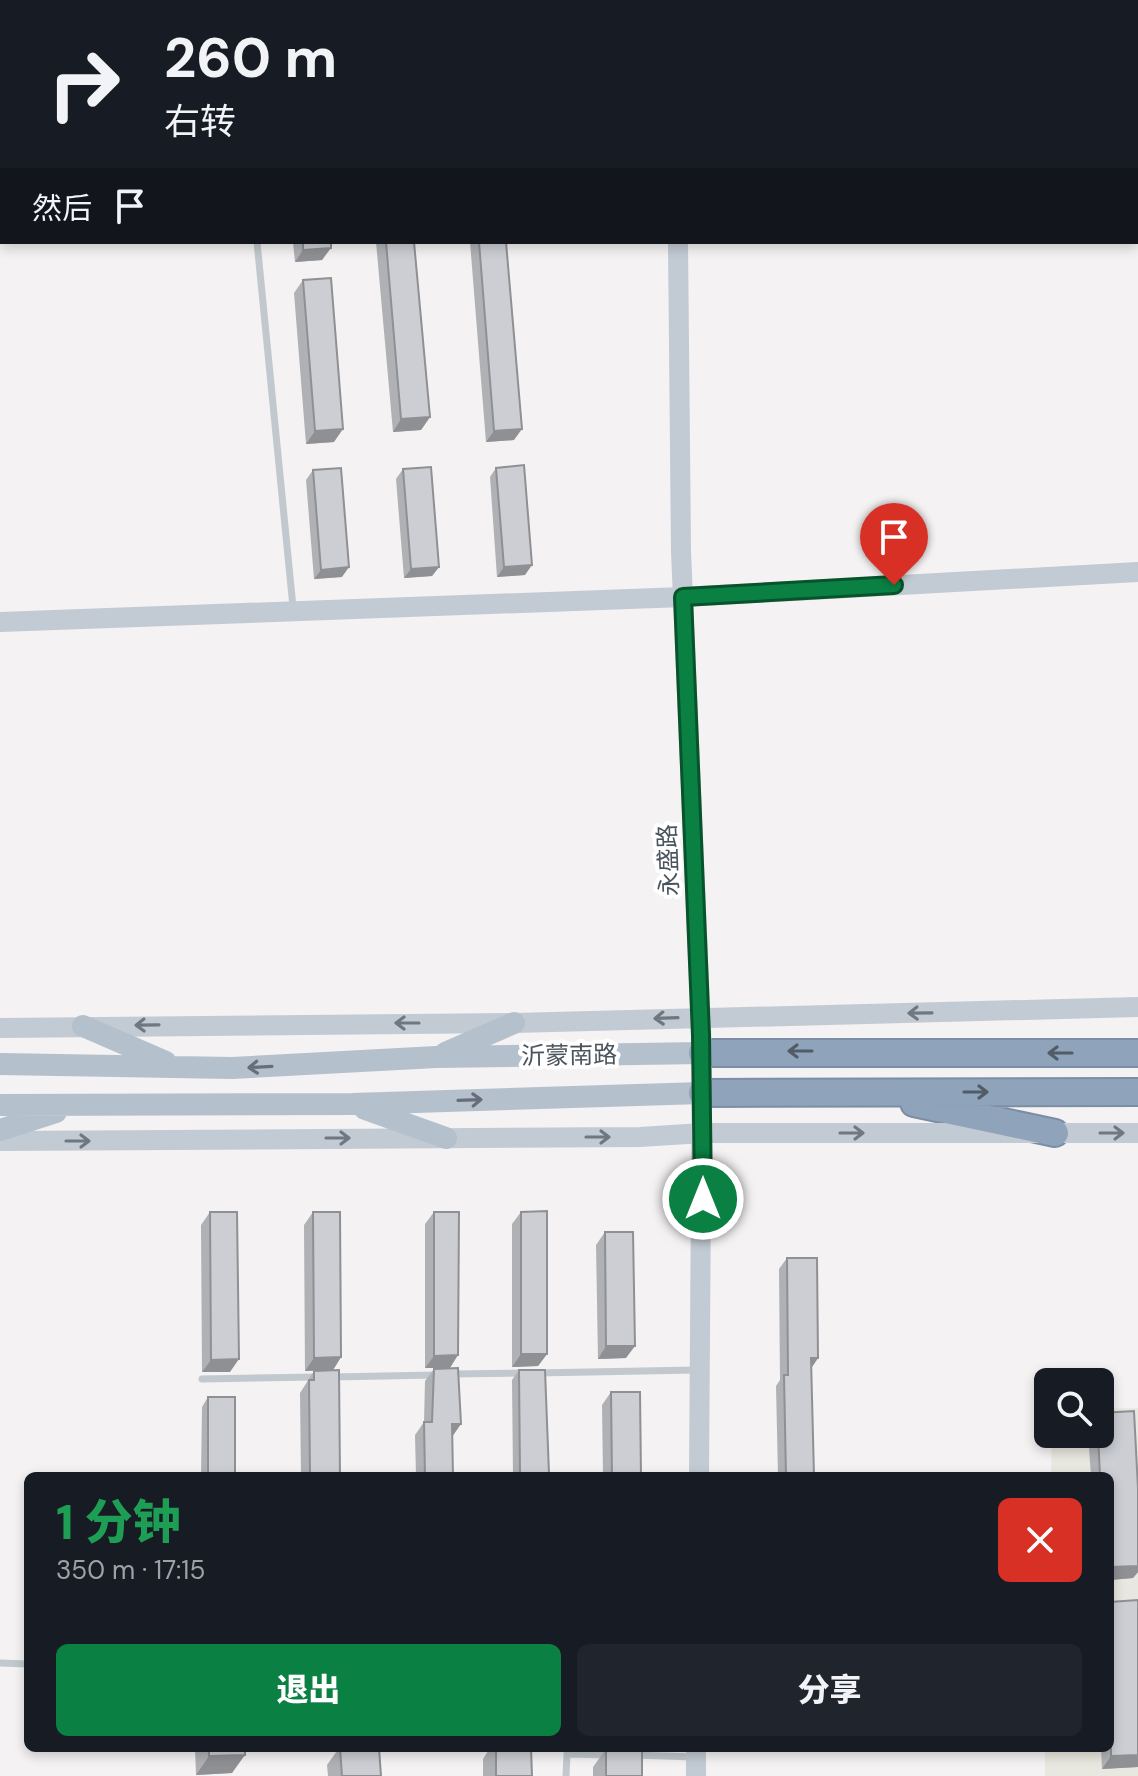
<!DOCTYPE html>
<html lang="zh">
<meta charset="utf-8">
<style>
:root{--surface:#171b24;--page:#20242c;--text:#f1f3f6;--muted:#9ea1a6;--accent:#0b8043}
body{margin:0;font-family:"DM Sans","Noto Sans SC",sans-serif;background:var(--page);color:var(--text);height:100vh;display:flex;flex-direction:column;font-size:30px;white-space:nowrap}
*{box-sizing:border-box;margin:0}
p{font-size:26px;color:var(--muted)}
.icon{flex:none;width:44px;height:44px;fill:none;stroke:currentColor;stroke-width:2;stroke-linecap:round;stroke-linejoin:round}
.map{position:relative;flex:1;overflow:hidden}
.details{position:absolute;left:24px;top:1472px;width:1090px;height:280px;display:flex;flex-direction:column;background:var(--surface);border-radius:12px;box-shadow:0 4px 12px #0003}
.details>*{flex:none}
.banner{position:absolute;left:0px;top:0px;width:1138px;height:244px;box-shadow:0 4px 12px #0003;background:#171b24;color:var(--text);overflow:hidden}
.tools{position:absolute;left:1034px;top:1368px;display:grid;gap:16px}
.tools a{display:grid;place-items:center;width:80px;height:80px;border-radius:12px;background:var(--surface);box-shadow:0 4px 12px #0003;font-size:40px}
.pin{position:absolute;display:grid;place-items:center;width:68px;height:68px;color:#fff;margin:-82px -34px;border-radius:50% 50% 50% 0;rotate:-45deg;box-shadow:0 0 8px #0007}
.pin .icon{rotate:45deg}
.me{position:absolute;width:88px;margin:-44px;rotate:0deg;stroke-linejoin:round;filter:drop-shadow(0 0 6px #0008)}
.turn{display:flex;align-items:center;gap:28px;height:168px;padding:0 32px;font-size:36px}
.turn .icon{width:104px;height:104px;stroke-width:2.5}
.turn b{display:block;font-size:56px;line-height:68px}
.then{display:flex;align-items:center;height:76px;padding:0 32px;background:#0003;gap:16px;font-size:30px}
.round{display:grid;place-items:center;flex:none;width:84px;height:84px;border-radius:12px;background:var(--page)}
.summary{display:flex;align-items:center;justify-content:space-between;height:136px;padding:0 32px}
h1{font-size:48px;font-weight:800;line-height:60px;color:#1e9e55}
.button{display:flex;gap:16px;margin-top:auto;padding:16px 32px}
.button a{flex:1;height:92px;border-radius:12px;background:var(--accent);color:#fff;font-size:32px;font-weight:800;line-height:92px;text-align:center}
.button a+a{background:var(--page);color:var(--text)}
.map>svg:first-child{display:block}
.commercial{fill:#e9e8e0}
.lines{fill:none;stroke-linecap:round;stroke-linejoin:round}
.highway-casing{stroke:#7b8ea6;stroke-width:30}
.lane{stroke:#c1c9ce;stroke-width:7}
.street{stroke:#c1c9ce;stroke-width:14}
.secondary{stroke:#c2cad3;stroke-width:20}
.primary{stroke:#b5c0cd;stroke-width:22}
.highway{stroke:#8fa3ba;stroke-width:26}
.wall{fill:#afb1b5}
.shaded-wall{fill:#8f9094}
.building{fill:#ccced3;stroke:#8f9094;stroke-width:2}
.oneway{stroke:#6f7780}
.oneway2{stroke:#525c66}
.oneway3{stroke:#666f79}
.route-casing{stroke:#07532c;stroke-width:20}
.route{stroke:#0b8043;stroke-width:14}
.labels{text-anchor:middle;dominant-baseline:central;stroke-width:8;stroke-linejoin:round;paint-order:stroke}
.street-label{font-size:24px;fill:#4b545d;stroke:#fff}
</style>
<div class="map">
<svg width="1138" height="1776" viewBox="0 0 1138 1776">
<rect width="100%" height="100%" fill="#f4f2f2"/>
<!-- commercial -->
<path class="commercial" d="M 730,0 L 1138,0 L 1138,111 L 1136,2 Z
M 1138,1408 L 1138,1776 L 1045,1776 L 1045,1748 L 1110,1748 L 1110,1476 L 1051,1476 L 1052,1434 L 1100,1434 L 1100,1409 Z"/>
<g class="lines">
<defs>
<path id="highway" d="M 702,1053 L 1138,1053
M 702,1093 L 1138,1092
M 914,1103 L 1055,1133"/>
</defs>
<!-- highway casing -->
<use href="#highway" class="highway-casing"/>
<!-- lane -->
<path class="lane" d="M 233,0 L 233,2
M 257,242 L 293,607
M 536,1373 L 696,1370
M 452,1374 L 524,1373
M 332,1377 L 436,1375
M 202,1379 L 316,1377
M 0,1663 L 28,1664
M 307,1748 L 351,1748
M 634,1755 L 694,1757
M 566,1776 L 567,1754 L 610,1755"/>
<!-- street -->
<path class="street" d="M 674,0 L 674,2"/>
<!-- secondary -->
<path class="secondary" d="M 691,2 L 692,0
M 678,242 L 681,551 L 702,1053 L 699,1476
M 0,622 L 683,597 L 1138,572
M 0,1028 L 514,1023 L 1138,1007
M 0,1141 L 640,1137 L 703,1133 L 1138,1133
M 696,1776 L 696,1748"/>
<!-- primary -->
<path class="primary" d="M 83,1026 L 166,1062
M 445,1053 L 514,1023
M 0,1064 L 232,1068 L 436,1057 L 702,1053
M 0,1105 L 353,1104 L 702,1093
M 365,1109 L 446,1138
M 0,1130 L 56,1112"/>
<!-- highway -->
<use href="#highway" class="highway"/>
</g>
<!-- wall -->
<path class="wall" d="M 293,242 L 331,242 L 322,260 L 295,262 Z
M 376,242 L 414,242 L 430,417 L 421,430 L 393,432 Z
M 470,242 L 506,242 L 514,440 L 486,442 Z
M 303,280 L 334,442 L 306,444 L 294,293 Z
M 496,468 L 525,575 L 497,577 L 490,477 Z
M 403,469 L 439,567 L 432,576 L 404,578 L 396,479 Z
M 313,470 L 342,577 L 314,579 L 306,480 Z
M 210,1212 L 230,1372 L 202,1372 L 201,1225 Z
M 313,1212 L 341,1357 L 333,1370 L 305,1371 L 304,1225 Z
M 434,1212 L 458,1355 L 425,1368 L 425,1224 Z
M 521,1212 L 547,1354 L 538,1366 L 512,1367 L 512,1224 Z
M 605,1232 L 626,1358 L 598,1359 L 596,1245 Z
M 787,1258 L 818,1358 L 811,1368 L 814,1476 L 778,1476 L 776,1386 L 780,1380 L 779,1269 Z
M 434,1369 L 452,1437 L 453,1476 L 416,1476 L 415,1435 L 424,1422 L 425,1381 Z
M 519,1370 L 547,1476 L 513,1476 L 512,1380 Z
M 314,1371 L 340,1476 L 301,1476 L 300,1393 Z
M 611,1392 L 641,1476 L 603,1476 L 602,1405 Z
M 208,1397 L 235,1476 L 201,1476 L 202,1407 Z
M 1134,1411 L 1138,1489 L 1138,1572 L 1133,1578 L 1110,1580 L 1110,1476 L 1091,1476 L 1088,1434 L 1100,1434 L 1100,1413 Z
M 195,1748 L 245,1748 L 232,1773 L 196,1775 Z
M 339,1748 L 379,1748 L 381,1776 L 328,1776 L 327,1765 Z
M 490,1748 L 531,1748 L 532,1776 L 483,1776 L 483,1759 Z
M 1101,1748 L 1110,1748 L 1138,1767 L 1102,1769 Z
M 606,1749 L 642,1776 L 593,1776 L 593,1767 Z"/>
<!-- shaded-wall -->
<path class="shaded-wall" d="M 331,248 L 322,260 L 295,262 L 303,250 Z
M 430,417 L 421,430 L 393,432 L 401,419 Z
M 343,429 L 334,442 L 306,444 L 315,431 Z
M 522,429 L 514,440 L 486,442 L 494,431 Z
M 532,565 L 525,575 L 497,577 L 504,567 Z
M 349,567 L 342,577 L 314,579 L 321,570 Z
M 439,567 L 432,576 L 404,578 L 411,569 Z
M 606,1346 L 635,1346 L 626,1358 L 598,1359 Z
M 521,1354 L 547,1354 L 538,1366 L 512,1367 Z
M 458,1355 L 450,1368 L 425,1368 L 434,1356 Z
M 341,1357 L 333,1370 L 305,1371 L 314,1358 Z
M 811,1358 L 818,1358 L 810,1370 Z
M 239,1359 L 230,1372 L 202,1372 L 211,1360 Z
M 452,1424 L 461,1424 L 452,1437 Z
M 520,1474 L 549,1474 L 547,1476 L 519,1476 Z
M 1138,1566 L 1138,1572 L 1133,1578 L 1110,1580 L 1110,1567 Z
M 67,1748 L 103,1748 L 101,1750 L 65,1750 Z
M 245,1755 L 232,1773 L 196,1775 L 209,1756 Z
M 1138,1755 L 1138,1767 L 1102,1769 L 1111,1756 Z"/>
<!-- building -->
<path class="building" d="M 85,0 L 112,0 L 112,2 L 85,2 Z
M 172,0 L 198,0 L 198,2 L 172,2 Z
M 290,0 L 319,0 L 319,2 L 290,2 Z
M 376,0 L 404,0 L 404,2 L 376,2 Z
M 460,0 L 486,0 L 486,2 L 461,2 Z
M 303,242 L 331,242 L 331,248 L 303,250 Z
M 386,242 L 414,242 L 430,417 L 401,419 Z
M 479,242 L 506,242 L 522,429 L 494,431 Z
M 331,278 L 343,429 L 315,431 L 303,280 Z
M 524,465 L 532,565 L 504,567 L 496,468 Z
M 431,467 L 439,567 L 411,569 L 403,469 Z
M 341,468 L 349,567 L 321,570 L 313,470 Z
M 547,1211 L 547,1354 L 521,1354 L 521,1212 Z
M 210,1212 L 237,1212 L 239,1359 L 211,1360 Z
M 313,1212 L 340,1212 L 341,1357 L 314,1358 Z
M 434,1212 L 459,1212 L 458,1355 L 434,1356 Z
M 605,1232 L 633,1232 L 635,1346 L 606,1346 Z
M 787,1258 L 817,1258 L 818,1358 L 811,1358 L 814,1476 L 786,1476 L 784,1375 L 788,1375 Z
M 458,1368 L 461,1424 L 452,1424 L 453,1476 L 425,1476 L 424,1422 L 432,1422 L 434,1369 Z
M 339,1370 L 340,1476 L 310,1476 L 309,1380 L 314,1380 L 314,1371 Z
M 519,1370 L 545,1370 L 549,1474 L 520,1474 Z
M 611,1392 L 640,1392 L 641,1476 L 612,1476 Z
M 208,1397 L 235,1397 L 235,1476 L 208,1476 Z
M 1134,1411 L 1138,1489 L 1138,1566 L 1110,1567 L 1110,1476 L 1100,1476 L 1098,1434 L 1100,1434 L 1100,1413 Z
M 1138,1600 L 1138,1755 L 1111,1756 L 1110,1602 Z
M 209,1748 L 245,1748 L 245,1755 L 209,1756 Z
M 340,1748 L 379,1748 L 381,1776 L 342,1776 Z
M 496,1748 L 531,1748 L 532,1776 L 496,1776 Z
M 642,1748 L 642,1776 L 606,1776 L 606,1749 Z"/>
<!-- one-way arrows -->
<defs><path id="oneway-shaft" d="M-6 0H5M1.5-3L5.5 0L1.5 3" fill="none" stroke-width="1.6" stroke-linecap="round" stroke-linejoin="round" transform="scale(2)"/></defs>
<g class="oneway">
<use href="#oneway-shaft" transform="translate(920 1013) rotate(179)"/>
<use href="#oneway-shaft" transform="translate(666 1018) rotate(178)"/>
<use href="#oneway-shaft" transform="translate(407 1023) rotate(180)"/>
<use href="#oneway-shaft" transform="translate(147 1025) rotate(179)"/>
<use href="#oneway-shaft" transform="translate(852 1133)"/>
<use href="#oneway-shaft" transform="translate(1112 1133)"/>
<use href="#oneway-shaft" transform="translate(598 1137)"/>
<use href="#oneway-shaft" transform="translate(338 1138)"/>
<use href="#oneway-shaft" transform="translate(78 1141)"/>
</g>
<g class="oneway2">
<use href="#oneway-shaft" transform="translate(800 1051) rotate(-180)"/>
<use href="#oneway-shaft" transform="translate(1060 1053) rotate(-180)"/>
<use href="#oneway-shaft" transform="translate(976 1092)"/>
</g>
<g class="oneway3">
<use href="#oneway-shaft" transform="translate(260 1067) rotate(177)"/>
<use href="#oneway-shaft" transform="translate(470 1100) rotate(-2)"/>
</g>
<g class="lines">
<defs>
<path id="route" d="M 703,1199 L 701,1035 L 683,597 L 894,585"/>
</defs>
<!-- route casing -->
<use href="#route" class="route-casing"/>
<!-- route -->
<use href="#route" class="route"/>
</g>
<g class="labels">
<!-- street labels -->
<g class="street-label">
<text transform="translate(668 860) rotate(-92)">永盛路</text>
<text transform="translate(569 1055) rotate(-1)">沂蒙南路</text>
</g>
</g>
</svg>
<div class="tools">
<a><svg class="icon" aria-label="search" viewBox="0 0 24 24"><circle cx="10" cy="10" r="6"/><path d="M15 15l6 6"/></svg></a>
</div>
<div class="pin" style="left:894px;top:585px;background:#d93025"><svg class="icon" aria-label="arrive" viewBox="0 0 24 24"><path d="M6 21V4h12l-3 4 3 4H6"/></svg></div>
<svg class="me" style="left:703px;top:1199px" viewBox="-20 -20 40 40"><circle r="17" fill="#0b8043" stroke="#fff" stroke-width="3"/><path d="M0-11L8 9 0 5-8 9z" fill="#fff"/></svg>
<div class="banner">
<div class="turn"><svg class="icon" aria-label="right" viewBox="0 0 24 24"><path d="M7 20v-9h11M14 6l5 5-5 5"/></svg><div><b>260 m</b>右转</div></div>
<div class="then">然后<svg class="icon" aria-label="arrive" viewBox="0 0 24 24"><path d="M6 21V4h12l-3 4 3 4H6"/></svg></div>
</div>
<section class="details">
<div class="summary"><div><h1>1 分钟</h1><p>350 m · 17:15</p></div><a class="round" style="background:#d93025;color:#fff"><svg class="icon" aria-label="close" viewBox="0 0 24 24"><path d="M6 6l12 12M18 6L6 18"/></svg></a></div>
<div class="button"><a>退出</a><a>分享</a></div>
</section>
</div>
